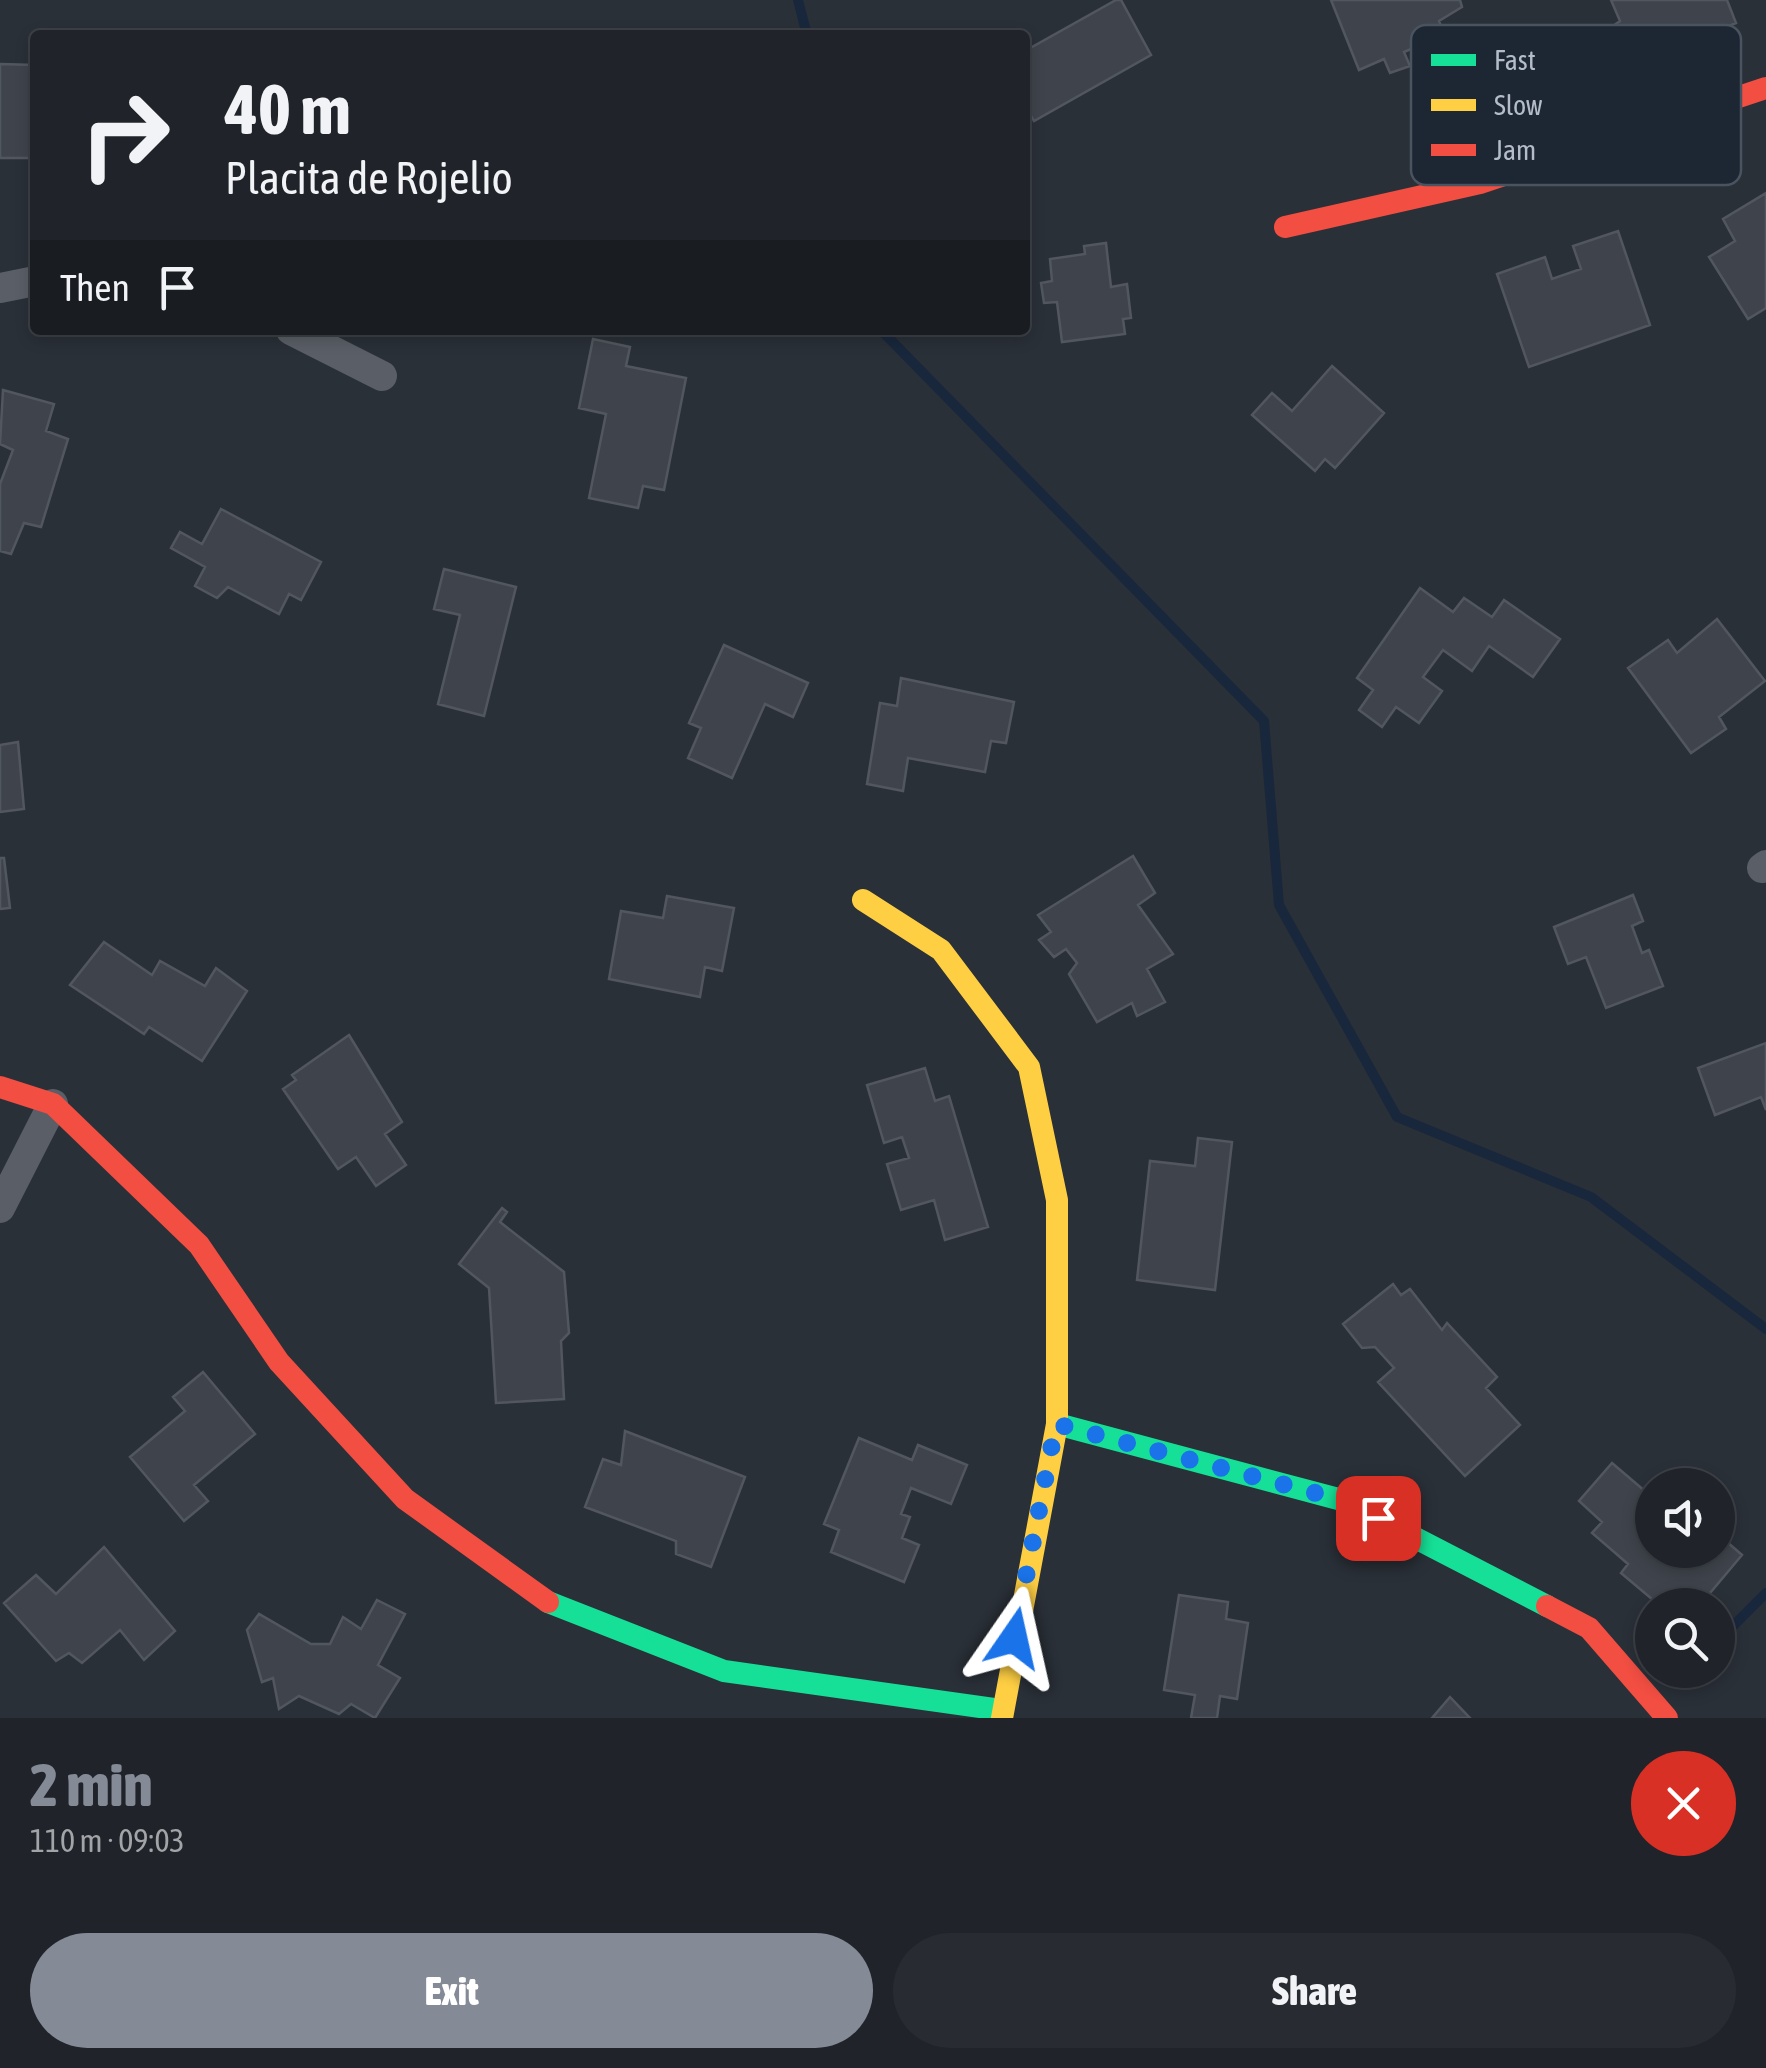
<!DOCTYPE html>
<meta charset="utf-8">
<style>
:root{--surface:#20242a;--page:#282c32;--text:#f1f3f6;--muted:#a2a4a8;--line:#3d4147;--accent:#848b96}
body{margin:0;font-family:"Asap Condensed",sans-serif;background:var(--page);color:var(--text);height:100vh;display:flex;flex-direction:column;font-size:38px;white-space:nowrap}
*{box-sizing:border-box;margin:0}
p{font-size:32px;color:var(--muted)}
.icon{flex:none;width:55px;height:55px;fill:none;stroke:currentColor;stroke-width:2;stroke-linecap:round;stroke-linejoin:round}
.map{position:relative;height:1718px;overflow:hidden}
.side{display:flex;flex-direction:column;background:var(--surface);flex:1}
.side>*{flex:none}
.top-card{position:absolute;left:30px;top:30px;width:1000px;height:305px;border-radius:10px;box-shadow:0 5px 15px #0003,0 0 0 2px var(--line);background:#20242a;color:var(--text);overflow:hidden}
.tools{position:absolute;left:1635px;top:1468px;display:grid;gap:20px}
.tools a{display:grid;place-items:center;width:100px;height:100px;border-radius:50%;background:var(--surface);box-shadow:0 5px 15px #0003,0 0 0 2px var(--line);font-size:50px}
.pin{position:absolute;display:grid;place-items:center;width:85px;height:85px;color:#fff;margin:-42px;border-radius:20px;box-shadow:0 5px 15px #0006}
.me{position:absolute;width:110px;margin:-55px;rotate:11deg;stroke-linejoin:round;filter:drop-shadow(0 0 8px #0008)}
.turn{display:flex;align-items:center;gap:35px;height:210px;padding:0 30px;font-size:45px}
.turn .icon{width:130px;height:130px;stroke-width:2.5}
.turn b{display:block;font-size:70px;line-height:85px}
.then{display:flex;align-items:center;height:95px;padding:0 30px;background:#0003;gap:20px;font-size:38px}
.round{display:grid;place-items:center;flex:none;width:105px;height:105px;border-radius:52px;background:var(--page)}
.overview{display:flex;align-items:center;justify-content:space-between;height:170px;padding:0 30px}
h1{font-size:60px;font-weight:800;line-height:75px;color:var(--accent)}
.action{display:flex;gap:20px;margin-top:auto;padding:20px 30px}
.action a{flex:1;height:115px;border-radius:60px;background:var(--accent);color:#fff;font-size:40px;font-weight:800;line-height:115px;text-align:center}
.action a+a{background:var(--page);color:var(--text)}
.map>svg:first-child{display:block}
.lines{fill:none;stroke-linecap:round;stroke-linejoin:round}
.stream{stroke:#19273c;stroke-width:10}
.building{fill:#3f444c;stroke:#52575f;stroke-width:2.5}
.street{stroke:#5a5e66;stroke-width:30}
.fast{stroke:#16e098;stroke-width:22}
.slow{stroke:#ffcf43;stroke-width:22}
.jam{stroke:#f24e42;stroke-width:22}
.route{stroke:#1a73e8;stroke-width:18;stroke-dasharray:0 32.4}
.key{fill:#1d2633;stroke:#4a5360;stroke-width:2.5}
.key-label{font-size:28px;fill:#b4bcc9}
</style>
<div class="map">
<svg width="1766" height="1718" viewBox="0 0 1766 1718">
<rect width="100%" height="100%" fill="#2a3038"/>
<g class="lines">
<!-- stream -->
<path class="stream" d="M 798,0 L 807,35
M 881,330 L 1264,721 L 1279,905 L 1397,1117 L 1591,1197 L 1766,1329
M 1718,1641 L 1766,1593
M 1683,1675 L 1688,1670"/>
</g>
<!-- building -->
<path class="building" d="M 1116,0 L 1121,0 L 1151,55 L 1034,121 L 1025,105 L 1025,51 Z
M 1331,0 L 1460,0 L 1462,7 L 1439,21 L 1448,44 L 1421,55 L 1418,46 L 1404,52 L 1410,66 L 1390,73 L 1384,59 L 1359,70 Z
M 1611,0 L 1727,0 L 1736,23 L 1626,69 L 1603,33 L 1620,21 Z
M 0,64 L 35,65 L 35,158 L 0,158 Z
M 1766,193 L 1766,308 L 1748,319 L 1709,257 L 1735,241 L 1723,219 Z
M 1618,231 L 1650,325 L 1529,367 L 1497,274 L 1545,257 L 1552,279 L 1581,269 L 1573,246 Z
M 1106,243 L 1111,287 L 1127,284 L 1131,318 L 1123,319 L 1125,334 L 1062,342 L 1057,302 L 1044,303 L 1041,283 L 1052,281 L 1050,259 L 1085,254 L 1084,246 Z
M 593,339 L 630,347 L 626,366 L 686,378 L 664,490 L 643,486 L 638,508 L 589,498 L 606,414 L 579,408 Z
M 1332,366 L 1384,413 L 1335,468 L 1325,459 L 1315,471 L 1252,415 L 1272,393 L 1292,411 Z
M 3,390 L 54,404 L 46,431 L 68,439 L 41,527 L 24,523 L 11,554 L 0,551 L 0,484 L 13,450 L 0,444 Z
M 221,509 L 321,562 L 301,600 L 289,594 L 279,614 L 228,587 L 217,598 L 195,586 L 205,567 L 171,548 L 180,532 L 202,544 Z
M 444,569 L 516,587 L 484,716 L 438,704 L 460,615 L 434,609 Z
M 1420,588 L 1453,612 L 1464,598 L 1492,617 L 1504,600 L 1560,639 L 1533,677 L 1489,646 L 1472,671 L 1443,650 L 1423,677 L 1442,691 L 1419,723 L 1396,707 L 1382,727 L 1359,710 L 1373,690 L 1357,678 Z
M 1717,619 L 1765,681 L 1719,717 L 1726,729 L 1691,753 L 1628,668 L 1668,640 L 1677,653 Z
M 724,645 L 808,683 L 793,717 L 765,704 L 732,778 L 688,758 L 701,728 L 689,723 Z
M 901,678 L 1014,702 L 1006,743 L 991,741 L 985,772 L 908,758 L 903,791 L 867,784 L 880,703 L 897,706 Z
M 18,742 L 24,809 L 0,812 L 0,745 Z
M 1133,856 L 1155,893 L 1138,905 L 1173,954 L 1147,969 L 1165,1002 L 1137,1016 L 1132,1003 L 1097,1022 L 1069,974 L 1077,963 L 1066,949 L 1054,957 L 1039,940 L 1051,932 L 1038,915 Z
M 0,858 L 4,858 L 10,908 L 0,909 Z
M 1633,895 L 1643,921 L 1632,926 L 1642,953 L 1649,950 L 1663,986 L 1606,1008 L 1586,957 L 1568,964 L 1554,927 Z
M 667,896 L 734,908 L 722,971 L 705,967 L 700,997 L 609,979 L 621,911 L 663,918 Z
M 104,942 L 152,975 L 160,961 L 205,986 L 216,968 L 247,991 L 202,1061 L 149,1027 L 144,1034 L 70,985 Z
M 349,1035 L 402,1122 L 385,1134 L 406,1165 L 376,1186 L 356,1157 L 338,1169 L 283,1089 L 296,1080 L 292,1075 Z
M 1766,1043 L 1766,1110 L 1761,1097 L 1715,1115 L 1698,1068 Z
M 925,1068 L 935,1101 L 949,1096 L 988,1227 L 945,1240 L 934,1200 L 901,1210 L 887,1164 L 909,1158 L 902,1137 L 884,1143 L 867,1085 Z
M 1198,1138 L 1232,1142 L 1215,1290 L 1137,1280 L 1150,1161 L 1195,1166 Z
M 502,1208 L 507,1212 L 500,1222 L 564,1272 L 569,1333 L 561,1341 L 564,1399 L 496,1403 L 489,1288 L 459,1264 Z
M 1393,1284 L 1401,1295 L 1410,1289 L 1442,1330 L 1447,1323 L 1497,1377 L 1486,1388 L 1520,1425 L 1465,1476 L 1378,1382 L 1394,1368 L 1375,1347 L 1362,1348 L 1343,1324 Z
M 203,1372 L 255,1434 L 194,1485 L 208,1501 L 184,1521 L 130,1457 L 185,1411 L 173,1397 Z
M 625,1431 L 745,1477 L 711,1567 L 676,1554 L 676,1541 L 585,1507 L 603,1459 L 621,1465 Z
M 859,1438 L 912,1460 L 918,1445 L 967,1465 L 951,1504 L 911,1488 L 901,1514 L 910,1517 L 902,1538 L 919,1545 L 904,1582 L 831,1552 L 839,1530 L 824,1524 Z
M 1612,1463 L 1652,1497 L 1652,1550 L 1718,1550 L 1718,1534 L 1742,1555 L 1700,1605 L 1659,1605 L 1621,1573 L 1628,1564 L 1592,1533 L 1602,1522 L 1579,1501 Z
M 104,1547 L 175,1631 L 144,1660 L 120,1630 L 82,1663 L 69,1653 L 56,1661 L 4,1603 L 36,1575 L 56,1594 Z
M 1179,1595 L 1228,1602 L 1226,1619 L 1248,1623 L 1237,1699 L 1220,1696 L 1217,1718 L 1191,1718 L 1195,1695 L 1164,1690 Z
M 377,1600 L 405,1614 L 378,1665 L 400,1678 L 375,1718 L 351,1704 L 339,1714 L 299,1696 L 279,1709 L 273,1678 L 262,1682 L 247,1630 L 259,1614 L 311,1644 L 330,1644 L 343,1617 L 361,1629 Z
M 1450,1697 L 1470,1718 L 1432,1718 Z"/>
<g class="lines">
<!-- street -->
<path class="street" d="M 0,288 L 35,281
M 291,330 L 382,376
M 1762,868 L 1766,865
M 0,1208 L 53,1104"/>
<!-- fast -->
<path class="fast" d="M 1057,1424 L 1342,1500 L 1547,1606
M 548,1602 L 724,1671 L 1001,1710"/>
<!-- slow -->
<path class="slow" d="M 863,900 L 941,950 L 1029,1067 L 1057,1200 L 1057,1424 L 1002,1718"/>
<!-- jam -->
<path class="jam" d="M 1285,227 L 1480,183 L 1766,88
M 0,1087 L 53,1104 L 199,1245 L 279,1362 L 405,1499 L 548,1602
M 1547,1606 L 1589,1628 L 1667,1718"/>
</g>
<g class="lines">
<!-- route -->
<path class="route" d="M 1014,1638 L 1056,1424 L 1342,1500 L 1378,1518"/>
</g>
<!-- legend -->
<rect x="1411" y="25" width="330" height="160" rx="15" class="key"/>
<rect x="1431" y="54" width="45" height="12" fill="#16e098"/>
<rect x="1431" y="99" width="45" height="12" fill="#ffcf43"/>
<rect x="1431" y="144" width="45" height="12" fill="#f24e42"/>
<g class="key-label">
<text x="1494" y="70">Fast</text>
<text x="1494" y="115">Slow</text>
<text x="1494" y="160">Jam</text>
</g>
</svg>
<div class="tools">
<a><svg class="icon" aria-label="sound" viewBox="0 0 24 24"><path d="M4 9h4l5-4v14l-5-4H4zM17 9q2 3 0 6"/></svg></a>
<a><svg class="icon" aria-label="search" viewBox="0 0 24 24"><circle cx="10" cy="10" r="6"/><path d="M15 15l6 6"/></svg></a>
</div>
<div class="pin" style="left:1378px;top:1518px;background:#d93025"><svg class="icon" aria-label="arrive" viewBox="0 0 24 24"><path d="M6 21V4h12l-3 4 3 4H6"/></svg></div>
<svg class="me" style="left:1014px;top:1638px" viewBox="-20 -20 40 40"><path d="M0-17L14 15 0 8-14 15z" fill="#1a73e8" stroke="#fff" stroke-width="4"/></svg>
<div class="top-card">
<div class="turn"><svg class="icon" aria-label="right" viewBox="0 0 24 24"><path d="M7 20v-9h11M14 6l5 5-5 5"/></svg><div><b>40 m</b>Placita de Rojelio</div></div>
<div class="then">Then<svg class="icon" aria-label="arrive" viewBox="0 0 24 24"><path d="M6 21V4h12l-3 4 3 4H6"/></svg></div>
</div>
</div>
<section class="side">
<div class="overview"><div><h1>2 min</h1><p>110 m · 09:03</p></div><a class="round" style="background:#d93025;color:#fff"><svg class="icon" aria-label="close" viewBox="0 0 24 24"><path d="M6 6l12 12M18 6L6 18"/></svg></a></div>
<div class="action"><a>Exit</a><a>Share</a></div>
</section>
